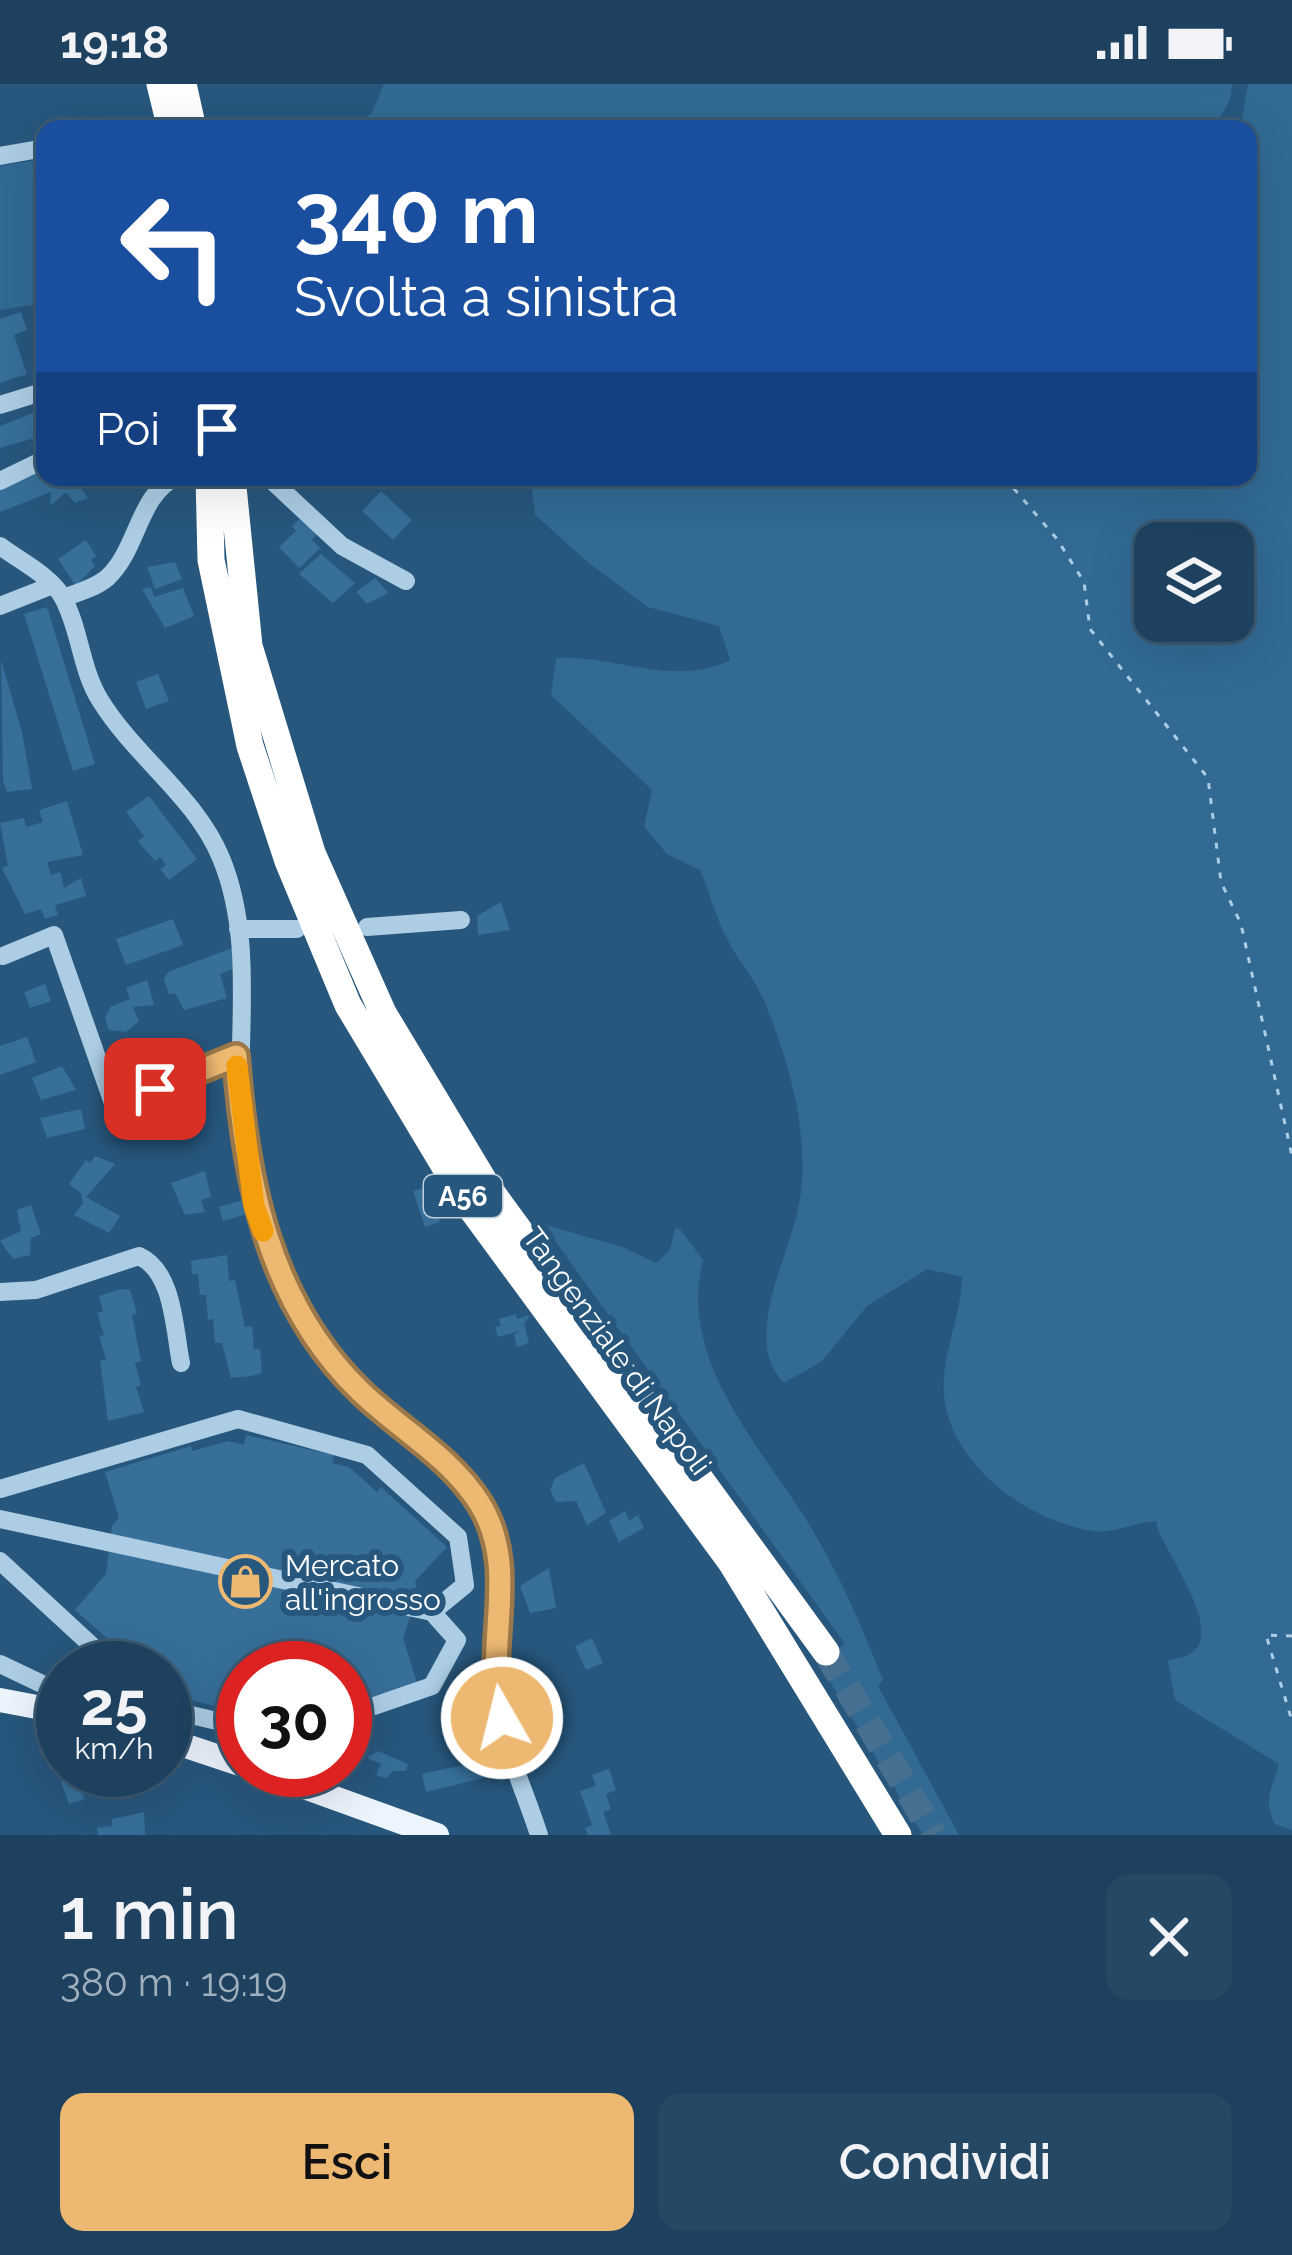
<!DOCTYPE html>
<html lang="it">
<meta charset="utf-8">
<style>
:root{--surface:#1d415e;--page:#254864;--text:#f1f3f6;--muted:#a0afbc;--line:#3b5a73;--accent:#edb972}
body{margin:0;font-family:Raleway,sans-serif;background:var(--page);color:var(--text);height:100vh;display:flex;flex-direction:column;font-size:45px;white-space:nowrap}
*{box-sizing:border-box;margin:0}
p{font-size:39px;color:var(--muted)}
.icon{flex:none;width:66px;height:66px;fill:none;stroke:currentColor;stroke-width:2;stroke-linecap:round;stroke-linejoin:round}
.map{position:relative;height:1751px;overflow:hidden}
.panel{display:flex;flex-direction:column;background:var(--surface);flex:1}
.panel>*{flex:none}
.banner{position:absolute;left:36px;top:36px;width:1221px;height:366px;border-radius:24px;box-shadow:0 12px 48px #0002,0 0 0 3px var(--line);background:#1a4fa0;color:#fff;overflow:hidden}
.buttons{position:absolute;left:1134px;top:438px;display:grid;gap:24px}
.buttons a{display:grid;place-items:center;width:120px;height:120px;border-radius:24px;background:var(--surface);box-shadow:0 12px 48px #0002,0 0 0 3px var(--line);font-size:60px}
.speed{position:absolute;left:36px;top:1557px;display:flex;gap:24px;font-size:60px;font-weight:700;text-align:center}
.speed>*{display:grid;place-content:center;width:156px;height:156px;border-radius:50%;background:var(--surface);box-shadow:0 12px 48px #0002,0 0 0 3px var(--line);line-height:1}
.speed small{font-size:30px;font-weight:400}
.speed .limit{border:18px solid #d22;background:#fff;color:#111}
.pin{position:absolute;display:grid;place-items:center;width:102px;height:102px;color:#fff;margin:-51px;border-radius:24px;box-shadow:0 6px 18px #0006}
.me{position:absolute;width:132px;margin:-66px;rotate:352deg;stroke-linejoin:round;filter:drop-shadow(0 0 9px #0008)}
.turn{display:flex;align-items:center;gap:42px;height:252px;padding:0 60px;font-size:54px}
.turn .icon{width:156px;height:156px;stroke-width:2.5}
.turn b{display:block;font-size:84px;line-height:102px}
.then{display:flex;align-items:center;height:114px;padding:0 60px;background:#0003;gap:24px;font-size:45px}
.round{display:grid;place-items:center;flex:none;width:126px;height:126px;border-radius:24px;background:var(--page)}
.summary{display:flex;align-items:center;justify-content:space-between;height:204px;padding:0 60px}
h1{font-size:72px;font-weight:600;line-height:90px}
.button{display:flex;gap:24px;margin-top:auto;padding:24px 60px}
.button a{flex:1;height:138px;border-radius:24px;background:var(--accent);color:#111;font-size:48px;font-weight:600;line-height:138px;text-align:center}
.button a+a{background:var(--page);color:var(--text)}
.status{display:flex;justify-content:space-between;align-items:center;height:84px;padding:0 60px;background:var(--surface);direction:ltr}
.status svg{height:33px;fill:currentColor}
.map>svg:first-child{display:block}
.green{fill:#326a94;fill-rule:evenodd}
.building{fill:#376f99}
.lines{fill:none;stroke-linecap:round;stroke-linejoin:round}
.highway-tunnel{stroke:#477090;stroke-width:27;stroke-dasharray:27 14;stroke-linecap:butt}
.path{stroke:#accde4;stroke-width:3;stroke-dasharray:6 9;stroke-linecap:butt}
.minor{stroke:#accde4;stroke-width:18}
.major{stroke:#ecf4fd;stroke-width:24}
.highway{stroke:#fff;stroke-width:27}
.route-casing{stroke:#9a784a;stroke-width:30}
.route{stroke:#edb972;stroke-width:21}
.slow{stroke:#f59e0b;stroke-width:21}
.labels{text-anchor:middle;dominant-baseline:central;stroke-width:12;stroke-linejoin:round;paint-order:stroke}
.shield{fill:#27577d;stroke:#becdd8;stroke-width:3}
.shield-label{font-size:27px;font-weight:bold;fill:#fff}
.street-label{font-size:30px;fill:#fff;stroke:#27577d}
.poi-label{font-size:30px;fill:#fff;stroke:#27577d;text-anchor:start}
</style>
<div class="status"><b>19:18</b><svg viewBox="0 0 49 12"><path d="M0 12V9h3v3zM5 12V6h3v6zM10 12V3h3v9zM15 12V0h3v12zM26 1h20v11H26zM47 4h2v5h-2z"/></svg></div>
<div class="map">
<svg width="1292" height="1751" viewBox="0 0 1292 1751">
<rect width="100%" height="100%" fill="#27577d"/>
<!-- green -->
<path class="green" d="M 384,0 L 1232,0 L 1230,16 L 1213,45 L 350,45 L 372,29 Z
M 1248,0 L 1292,0 L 1292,1746 L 1275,1740 C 1262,1714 1273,1704 1279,1680 L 1175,1616 L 1168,1577 C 1173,1574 1180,1575 1186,1572 C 1233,1552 1158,1462 1156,1437 C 1136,1438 1112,1450 1093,1447 C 1024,1437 937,1372 944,1293 C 947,1259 961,1228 962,1193 L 927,1185 L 867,1222 L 821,1278 L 784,1299 C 738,1253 795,1166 801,1108 C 808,1045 789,978 765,919 C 756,896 738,877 727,855 C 716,834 710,809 700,786 L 667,770 L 644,743 L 652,706 L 551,611 L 556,574 C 617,571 672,604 730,576 L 719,542 L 648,523 L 590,480 L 535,431 L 531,394 L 1248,393 L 1248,45 L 1240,45 ZM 1233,459 L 1233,537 L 1155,537 L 1155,459 Z
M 37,76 L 45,120 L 45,219 L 0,226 L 0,82 Z
M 543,1140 L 625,1164 L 656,1179 L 670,1166 L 675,1144 L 680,1145 L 703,1176 C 676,1280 768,1369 816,1452 C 843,1498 863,1546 883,1596 L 878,1602 L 959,1751 L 923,1751 L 818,1578 L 845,1560 Z"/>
<!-- building -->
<path class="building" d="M 21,228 L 27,246 L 14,251 L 27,290 L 0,299 L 0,235 Z
M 45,324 L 45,351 L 0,364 L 0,342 Z
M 45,386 L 45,393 L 89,393 L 77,398 L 88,414 L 75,419 L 66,408 L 50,422 L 51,408 L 0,428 L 0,403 Z
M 381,407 L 412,436 L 393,456 L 362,427 Z
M 299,435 L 318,449 L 312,456 L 320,464 L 299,484 L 279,463 L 296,447 L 292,442 Z
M 86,456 L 96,472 L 91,476 L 95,482 L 76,502 L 58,475 Z
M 321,470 L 355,499 L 333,519 L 299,490 Z
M 175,478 L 182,495 L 155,505 L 147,483 Z
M 375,494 L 388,509 L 367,520 L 356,508 Z
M 151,503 L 154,513 L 183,504 L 194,532 L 165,544 L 142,505 Z
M 47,523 L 95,680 L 73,687 L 24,530 Z
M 1,576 L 22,648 L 32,705 L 7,708 L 3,697 Z
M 158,590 L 169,617 L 146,625 L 136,598 Z
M 149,712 L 197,775 L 169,796 L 160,785 L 166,781 L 160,773 L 155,777 L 138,757 L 144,752 L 126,728 Z
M 67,717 L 83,771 L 47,778 L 51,791 L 60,788 L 64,804 L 81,794 L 86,812 L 55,821 L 58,831 L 45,835 L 41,825 L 25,830 L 2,784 L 8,782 L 0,739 L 24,734 L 26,743 L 43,738 L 39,726 Z
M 501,818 L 510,846 L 478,851 L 477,832 Z
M 173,835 L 183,861 L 126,881 L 116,855 Z
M 232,864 L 233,885 L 220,890 L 227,914 L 184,926 L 175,909 L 169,911 L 164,895 L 168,888 Z
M 147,896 L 154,921 L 133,923 L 139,937 L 126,948 L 109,946 L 105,934 L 110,923 L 130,915 L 126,904 Z
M 45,900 L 51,917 L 30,924 L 24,908 Z
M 27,953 L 36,978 L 0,991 L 0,962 Z
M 161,957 L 169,981 L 131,997 L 123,972 Z
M 62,982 L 76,1006 L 41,1016 L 32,994 Z
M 81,1025 L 85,1045 L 47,1054 L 40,1034 Z
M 95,1072 L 115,1080 L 86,1113 L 120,1132 L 109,1149 L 74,1131 L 83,1119 L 81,1109 L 69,1100 L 86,1076 L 90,1079 Z
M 205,1087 L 211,1113 L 201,1116 L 205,1128 L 185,1131 L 171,1099 Z
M 428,1103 L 440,1138 L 425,1143 L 413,1107 Z
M 247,1115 L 251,1129 L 223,1137 L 219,1123 Z
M 31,1121 L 41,1150 L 31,1154 L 30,1171 L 13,1175 L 0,1157 L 21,1147 L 17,1126 Z
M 227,1171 L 229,1197 L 235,1196 L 245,1243 L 252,1242 L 254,1265 L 260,1265 L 262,1289 L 250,1292 L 231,1294 L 222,1259 L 215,1259 L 213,1235 L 208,1236 L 206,1211 L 200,1211 L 198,1190 L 192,1190 L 191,1177 Z
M 121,1205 L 130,1206 L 137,1229 L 132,1231 L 141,1277 L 135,1279 L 141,1301 L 136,1303 L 144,1328 L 108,1337 L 100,1277 L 106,1275 L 99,1252 L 104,1251 L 97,1229 L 103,1227 L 99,1212 Z
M 516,1230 L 517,1235 L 530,1231 L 524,1240 L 529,1259 L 517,1263 L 514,1251 L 519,1247 L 498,1253 L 495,1243 L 501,1242 L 499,1235 Z
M 246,1351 L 334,1371 L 332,1379 L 349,1383 L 377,1408 L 381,1403 L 447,1463 L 415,1497 L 418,1509 L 403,1554 L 417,1599 L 345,1621 L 345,1584 L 243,1584 L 243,1628 L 188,1616 L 190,1607 L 165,1594 L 165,1584 L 147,1579 L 141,1584 L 75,1526 L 106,1490 L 112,1442 L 119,1434 L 105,1388 L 191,1362 L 192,1367 L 228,1357 L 244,1361 Z
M 584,1379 L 606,1429 L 587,1441 L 576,1417 L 556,1418 L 550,1406 L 555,1394 Z
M 625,1427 L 629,1437 L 638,1431 L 644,1444 L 619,1458 L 609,1437 Z
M 549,1484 L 556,1524 L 530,1529 L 520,1502 Z
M 592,1554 L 603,1579 L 586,1586 L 575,1562 Z
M 476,1589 L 487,1591 L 485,1602 L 512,1687 L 426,1708 L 422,1690 L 468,1680 L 458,1657 L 475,1652 L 472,1642 L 458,1645 L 453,1627 L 468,1625 L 469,1632 L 476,1631 L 471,1609 Z
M 378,1667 L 408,1680 L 406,1687 L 393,1687 L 386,1694 L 376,1691 L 381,1680 L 367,1674 Z
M 609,1685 L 616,1706 L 606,1710 L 611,1725 L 603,1728 L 611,1751 L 588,1751 L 585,1744 L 592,1741 L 580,1707 L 596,1702 L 592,1691 Z
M 76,1690 L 85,1715 L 69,1720 L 60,1695 Z
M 144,1728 L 145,1751 L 98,1751 L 97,1744 L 112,1742 L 112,1735 Z"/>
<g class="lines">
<!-- highway-tunnel -->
<path class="highway-tunnel" d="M 826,1568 L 934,1751"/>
<!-- path -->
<path class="path" d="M 1004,393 L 1057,455 L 1084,498 L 1090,545 L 1208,694 L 1221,798 L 1241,840 L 1292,1072
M 1292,1552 L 1266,1551 L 1292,1637"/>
<!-- minor -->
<path class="minor" d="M 0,72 L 45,64
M 0,321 L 45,307
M 268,393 L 342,462 L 406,497
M 0,397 L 45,375
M 0,462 C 20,477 51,492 63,514 C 80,545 81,586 100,616 C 135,673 196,713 221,774 C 266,882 219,1013 255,1126 C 276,1190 312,1258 359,1306 C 398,1345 458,1374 483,1425 C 515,1489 489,1538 495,1603 C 499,1653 524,1704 539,1751
M 63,514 C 77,509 95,504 107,494 C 138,466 138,411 176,393
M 0,522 L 53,501
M 367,843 L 461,836
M 238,845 L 297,845
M 3,872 L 54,851 L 114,1022 L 236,972
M 0,1208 L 36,1206 L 139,1172 C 174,1188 174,1245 181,1279
M 0,1405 L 238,1335 L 367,1371 L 458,1453 L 465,1501 L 432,1528
M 0,1435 L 432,1528 L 457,1556 L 432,1602 L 345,1632
M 0,1477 L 116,1584
M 0,1580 L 63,1610
M 165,1625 L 243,1643"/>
<!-- major -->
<path class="major" d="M 0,1616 L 63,1628
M 165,1655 L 243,1681
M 257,1686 L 437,1751"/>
<!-- highway -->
<path class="highway" d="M 160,0 L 171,45
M 183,0 L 193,45
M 209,393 L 211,476 L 250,662 L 288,777 L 348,921 L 465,1116 L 731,1478 L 898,1751
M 232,393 L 249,562 L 312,769 L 383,929 L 487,1102 L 826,1568"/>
</g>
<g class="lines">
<defs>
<path id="route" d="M 155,1005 L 236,972 C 245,1094 268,1218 360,1307 C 399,1345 451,1373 480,1420 C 521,1487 483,1560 502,1634"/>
</defs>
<!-- route casing -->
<use href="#route" class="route-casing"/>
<!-- route -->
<use href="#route" class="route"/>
<!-- slow -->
<path class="slow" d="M 237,982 L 254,1122 L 263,1147"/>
</g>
<!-- icons -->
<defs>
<symbol id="shop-ring" viewBox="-11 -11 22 22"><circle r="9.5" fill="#27577d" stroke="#edb972" stroke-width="1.5"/><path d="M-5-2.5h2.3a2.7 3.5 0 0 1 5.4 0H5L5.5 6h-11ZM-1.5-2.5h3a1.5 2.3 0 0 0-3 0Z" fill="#edb972"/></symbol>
</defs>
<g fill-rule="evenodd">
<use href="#shop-ring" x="216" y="1468" width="59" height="59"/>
</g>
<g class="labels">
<!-- shield labels -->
<rect class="shield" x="424" y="1091" width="78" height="42" rx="9"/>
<g class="shield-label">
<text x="463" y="1112">A56</text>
</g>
<!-- street labels -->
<g class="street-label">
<text transform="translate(617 1267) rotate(54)">Tangenziale di Napoli</text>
</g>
<!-- poi labels -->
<g class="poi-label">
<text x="285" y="1481">Mercato<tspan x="285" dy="34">all'ingrosso</tspan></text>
</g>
</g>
</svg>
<div class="buttons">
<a><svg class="icon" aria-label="layers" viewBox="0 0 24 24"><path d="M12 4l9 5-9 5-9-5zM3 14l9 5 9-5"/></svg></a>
</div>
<div class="speed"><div>25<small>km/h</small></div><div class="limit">30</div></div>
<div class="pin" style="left:155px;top:1005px;background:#d93025"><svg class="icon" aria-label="arrive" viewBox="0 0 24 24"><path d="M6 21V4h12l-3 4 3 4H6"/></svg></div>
<svg class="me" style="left:502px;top:1634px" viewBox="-20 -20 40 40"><circle r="17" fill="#edb972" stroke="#fff" stroke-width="3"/><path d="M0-11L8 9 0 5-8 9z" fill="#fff"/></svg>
<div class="banner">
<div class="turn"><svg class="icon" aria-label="left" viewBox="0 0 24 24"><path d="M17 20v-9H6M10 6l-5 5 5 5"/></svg><div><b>340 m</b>Svolta a sinistra</div></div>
<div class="then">Poi<svg class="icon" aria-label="arrive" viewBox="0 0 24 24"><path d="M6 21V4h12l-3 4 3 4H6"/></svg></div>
</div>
</div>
<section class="panel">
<div class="summary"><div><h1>1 min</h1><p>380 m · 19:19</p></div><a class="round"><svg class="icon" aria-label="close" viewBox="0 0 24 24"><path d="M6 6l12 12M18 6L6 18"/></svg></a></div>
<div class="button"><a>Esci</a><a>Condividi</a></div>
</section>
